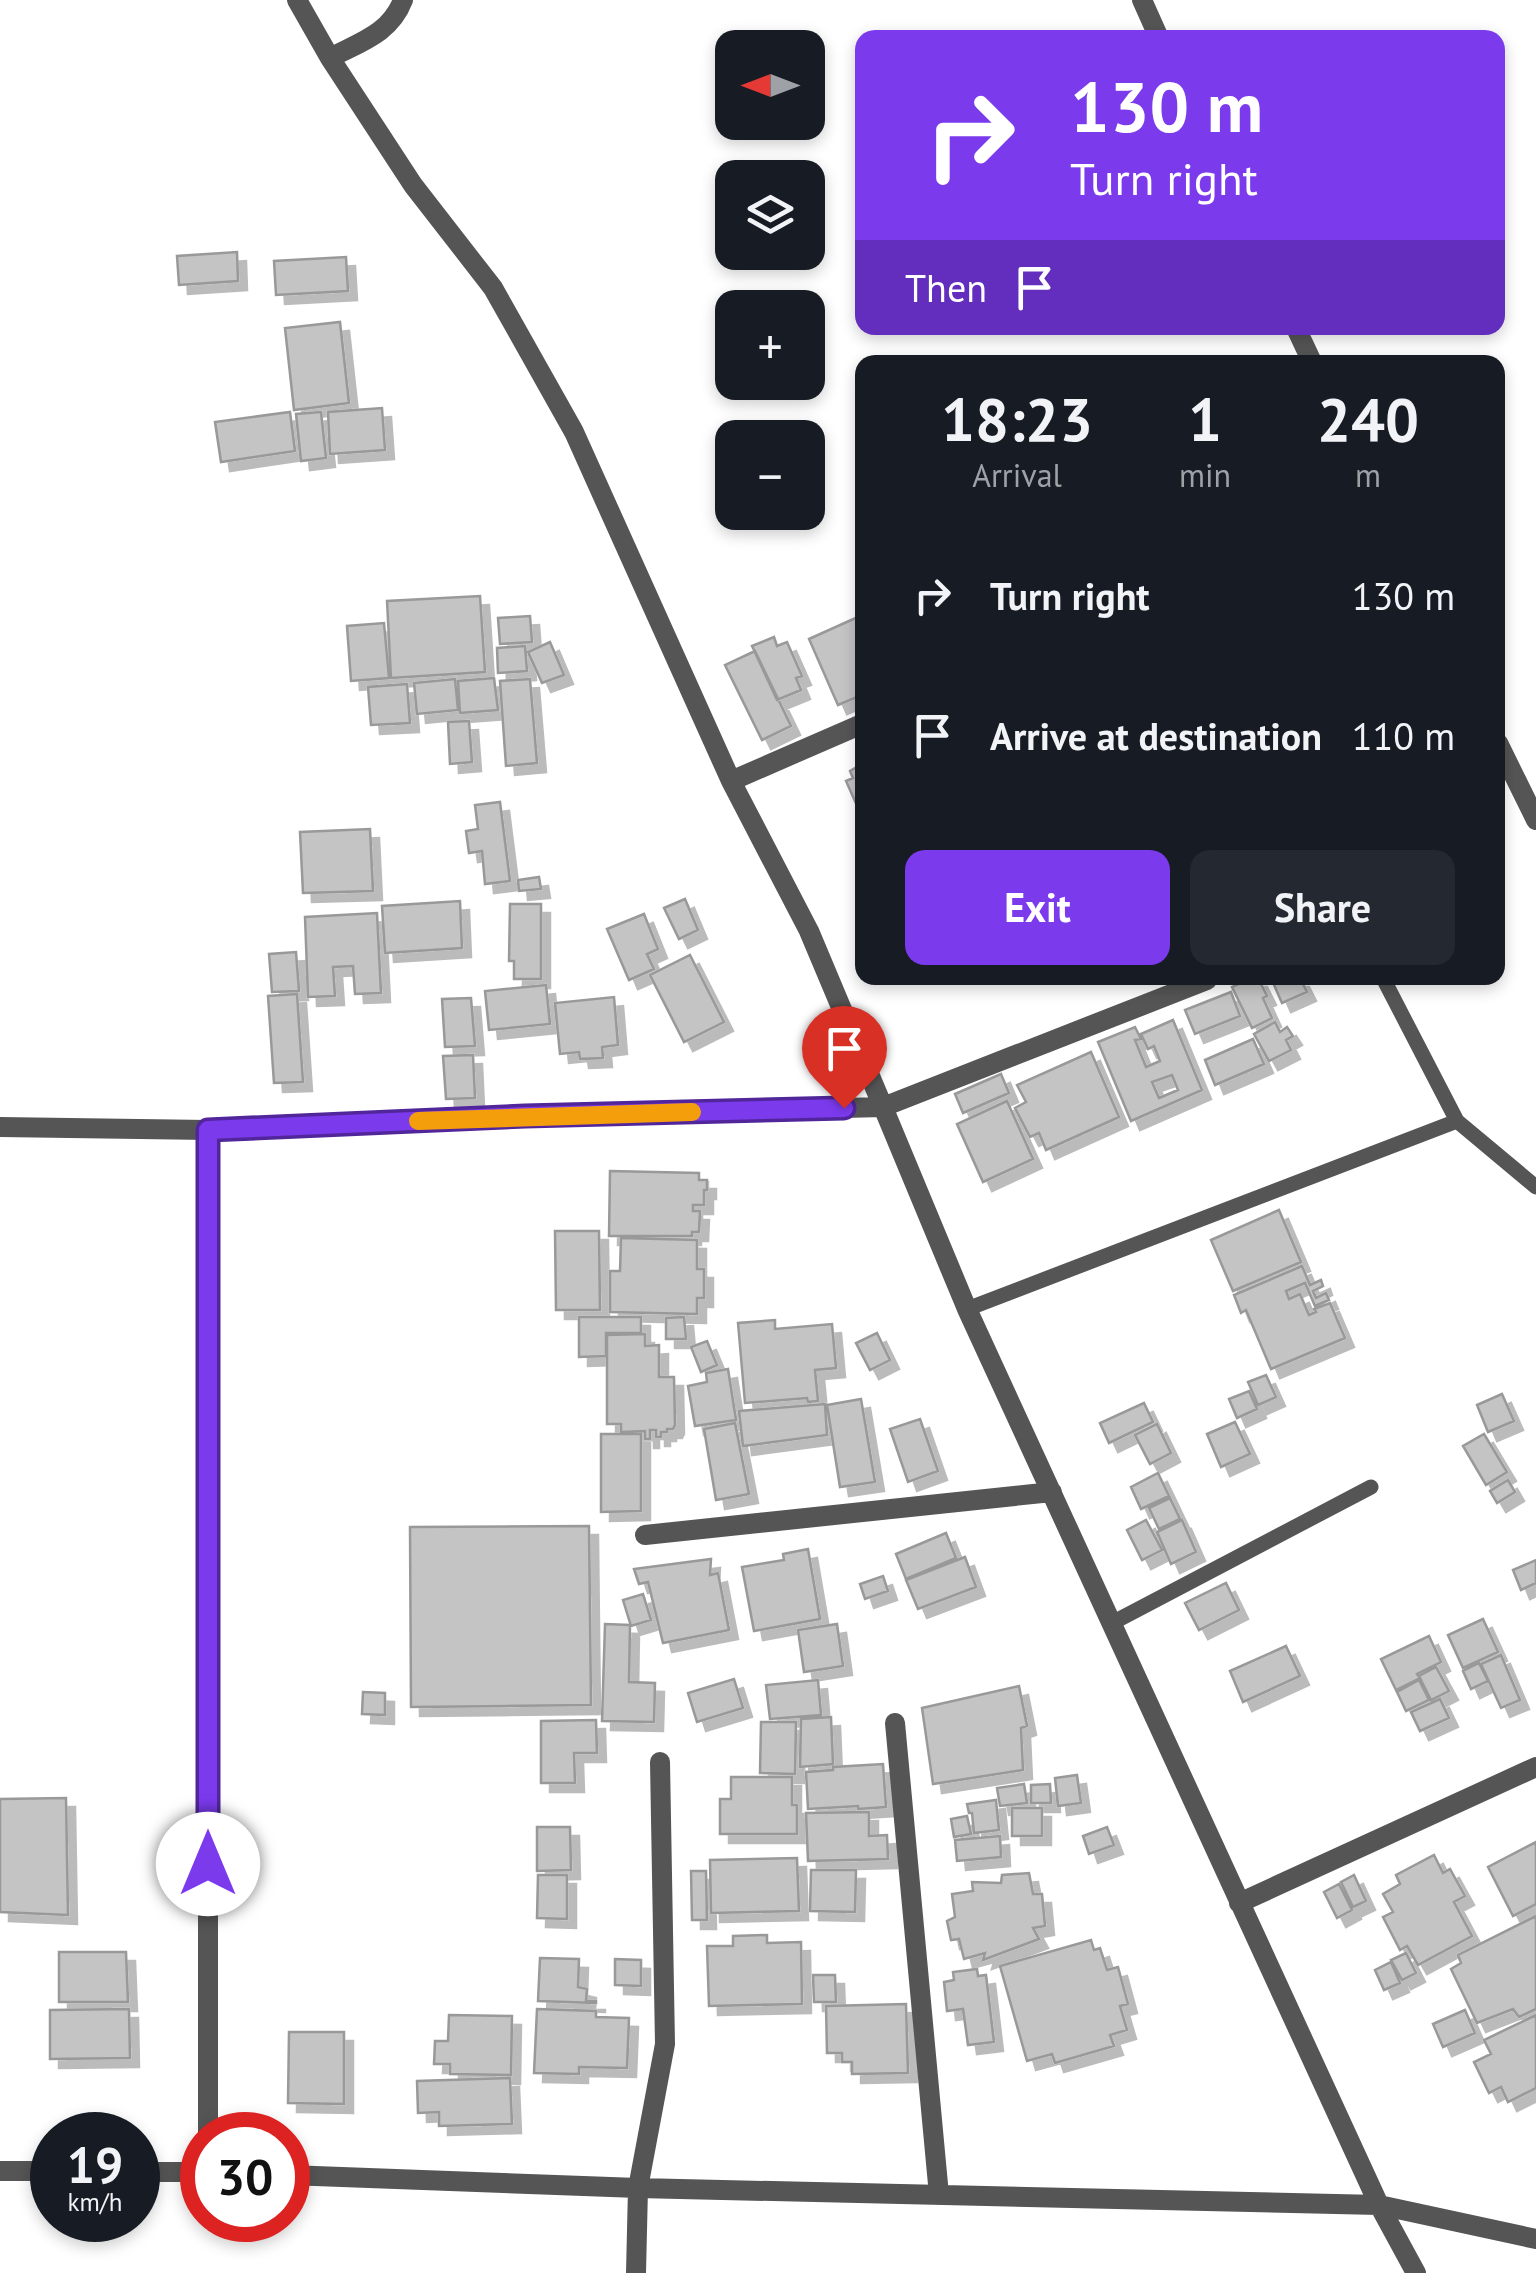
<!DOCTYPE html>
<meta charset="utf-8">
<style>
:root{--surface:#171b24;--page:#242831;--text:#f1f3f6;--muted:#9ea1a6;--accent:#7c3aed}
body{margin:0;font-family:"PT Sans",sans-serif;background:var(--page);color:var(--text);height:100vh;display:flex;flex-direction:column;font-size:38px;white-space:nowrap}
*{box-sizing:border-box;margin:0}
p{font-size:32px;color:var(--muted)}
.icon{flex:none;width:55px;height:55px;fill:none;stroke:currentColor;stroke-width:2;stroke-linecap:round;stroke-linejoin:round}
.map{position:relative;flex:1;overflow:hidden}
.details{position:absolute;left:855px;top:355px;width:650px;height:630px;display:flex;flex-direction:column;background:var(--surface);border-radius:20px;box-shadow:0 5px 15px #0003}
.details>*{flex:none}
.banner{position:absolute;left:855px;top:30px;width:650px;height:305px;border-radius:20px;box-shadow:0 5px 15px #0003;background:#7c3aed;color:#fff;overflow:hidden}
.needle{width:65px;rotate:270deg}
.tools{position:absolute;left:715px;top:30px;display:grid;gap:20px}
.tools a{display:grid;place-items:center;width:110px;height:110px;border-radius:20px;background:var(--surface);box-shadow:0 5px 15px #0003;font-size:50px}
.speed{position:absolute;left:30px;top:2112px;display:flex;gap:20px;font-size:50px;font-weight:700;text-align:center}
.speed>*{display:grid;place-content:center;width:130px;height:130px;border-radius:50%;background:var(--surface);box-shadow:0 5px 15px #0003;line-height:1}
.speed small{font-size:25px;font-weight:400}
.speed .limit{border:15px solid #d22;background:#fff;color:#111}
.pin{position:absolute;display:grid;place-items:center;width:85px;height:85px;color:#fff;margin:-102px -42px;border-radius:50% 50% 50% 0;rotate:-45deg;box-shadow:0 0 10px #0007}
.pin .icon{rotate:45deg}
.me{position:absolute;width:110px;margin:-55px;rotate:0deg;stroke-linejoin:round;filter:drop-shadow(0 0 8px #0008)}
.turn{display:flex;align-items:center;gap:35px;height:210px;padding:0 50px;font-size:45px}
.turn .icon{width:130px;height:130px;stroke-width:2.5}
.turn b{display:block;font-size:70px;line-height:85px}
.then{display:flex;align-items:center;height:95px;padding:0 50px;background:#0003;gap:20px;font-size:38px}
.eta{display:flex;justify-content:space-evenly;align-items:center;height:170px;text-align:center}
.eta b{font-size:60px;font-weight:700;line-height:70px}
.action{display:flex;gap:20px;margin-top:auto;padding:20px 50px}
.action a{flex:1;height:115px;border-radius:20px;background:var(--accent);color:#fff;font-size:40px;font-weight:700;line-height:115px;text-align:center}
.action a+a{background:var(--page);color:var(--text)}
ul{padding:0;list-style:none}
li{display:flex;align-items:center;gap:30px;height:140px;padding:0 50px}
li div{flex:1}
li b{display:block;font-size:38px}
li em{font-style:normal}
.map>svg:first-child{display:block}
.building{fill:#c4c4c4;stroke:#999;stroke-width:2.5;fill-rule:evenodd;filter:url(#shadow)}
.lines{fill:none;stroke-linecap:round;stroke-linejoin:round}
.lane{stroke:#555;stroke-width:15}
.street{stroke:#555;stroke-width:20}
.route-casing{stroke:#51269a;stroke-width:25}
.route{stroke:#7c3aed;stroke-width:18}
.slow{stroke:#f59e0b;stroke-width:18}
</style>
<div class="map">
<svg width="1536" height="2273" viewBox="0 0 1536 2273">
<defs>
<filter id="shadow"><feDropShadow dx="9" dy="9" stdDeviation="0" flood-color="#0004"/></filter>
</defs>
<rect width="100%" height="100%" fill="#fff"/>
<!-- building -->
<path class="building" d="M 237,252 L 238,281 L 179,285 L 177,256 Z
M 346,257 L 348,291 L 276,295 L 274,261 Z
M 340,322 L 349,403 L 294,410 L 285,328 Z
M 382,408 L 385,450 L 330,454 L 328,412 Z
M 290,412 L 295,451 L 221,462 L 215,422 Z
M 321,412 L 326,458 L 301,461 L 296,414 Z
M 480,596 L 485,672 L 391,678 L 387,601 Z
M 530,616 L 532,642 L 500,644 L 498,618 Z
M 860,616 L 862,623 L 862,695 L 838,705 L 809,639 Z
M 384,623 L 389,678 L 351,681 L 347,626 Z
M 774,637 L 777,646 L 787,642 L 802,676 L 796,678 L 801,690 L 777,700 L 752,646 Z
M 550,642 L 564,675 L 542,683 L 528,652 Z
M 525,646 L 527,671 L 498,673 L 497,648 Z
M 755,651 L 791,726 L 762,740 L 725,665 Z
M 494,678 L 498,710 L 460,713 L 458,681 Z
M 455,679 L 458,710 L 417,714 L 414,683 Z
M 530,679 L 537,763 L 506,766 L 500,681 Z
M 407,684 L 410,723 L 371,725 L 368,687 Z
M 469,721 L 472,762 L 450,764 L 448,722 Z
M 862,764 L 862,817 L 846,781 L 853,778 L 850,771 Z
M 500,802 L 510,881 L 485,884 L 482,851 L 469,853 L 466,831 L 478,829 L 475,805 Z
M 370,829 L 373,891 L 303,893 L 300,832 Z
M 539,877 L 541,889 L 519,891 L 518,880 Z
M 685,899 L 698,930 L 679,939 L 664,908 Z
M 460,901 L 462,948 L 385,953 L 382,906 Z
M 510,904 L 541,904 L 541,979 L 514,979 L 514,961 L 509,961 Z
M 377,913 L 381,993 L 355,994 L 353,966 L 333,967 L 335,996 L 308,997 L 305,917 Z
M 644,914 L 658,949 L 647,954 L 654,969 L 629,980 L 607,929 Z
M 296,952 L 299,991 L 272,992 L 269,954 Z
M 690,955 L 724,1022 L 684,1042 L 650,975 Z
M 1251,978 L 1258,978 L 1267,996 L 1263,998 L 1272,1018 L 1252,1028 L 1232,987 Z
M 1271,978 L 1300,978 L 1307,992 L 1282,1003 Z
M 546,985 L 550,1024 L 489,1030 L 485,991 Z
M 1231,992 L 1240,1016 L 1195,1034 L 1185,1010 Z
M 297,994 L 303,1082 L 274,1083 L 268,996 Z
M 614,997 L 618,1045 L 602,1047 L 603,1058 L 580,1059 L 579,1052 L 560,1054 L 555,1003 Z
M 471,998 L 475,1046 L 445,1047 L 442,999 Z
M 1173,1020 L 1202,1090 L 1131,1121 L 1098,1042 L 1135,1027 L 1141,1039 L 1135,1040 L 1146,1067 L 1160,1061 L 1154,1046 L 1148,1049 L 1141,1034 ZM 1172,1075 L 1178,1090 L 1159,1098 L 1152,1082 Z
M 1275,1022 L 1280,1032 L 1287,1027 L 1293,1036 L 1286,1040 L 1291,1050 L 1269,1061 L 1254,1034 Z
M 1253,1039 L 1264,1064 L 1215,1085 L 1205,1060 Z
M 1091,1052 L 1119,1117 L 1046,1150 L 1039,1133 L 1030,1137 L 1015,1108 L 1026,1102 L 1017,1085 Z
M 473,1055 L 475,1098 L 446,1099 L 443,1056 Z
M 1001,1074 L 1009,1093 L 963,1113 L 955,1094 Z
M 1007,1101 L 1033,1159 L 983,1182 L 957,1124 Z
M 610,1171 L 699,1173 L 699,1180 L 707,1180 L 707,1190 L 704,1190 L 704,1205 L 693,1205 L 693,1211 L 700,1211 L 699,1232 L 692,1232 L 692,1236 L 609,1236 Z
M 1279,1210 L 1301,1262 L 1233,1291 L 1211,1240 Z
M 555,1231 L 599,1231 L 600,1310 L 556,1310 Z
M 621,1238 L 697,1240 L 697,1269 L 704,1269 L 704,1298 L 697,1298 L 697,1314 L 610,1312 L 610,1271 L 620,1271 Z
M 1302,1266 L 1310,1285 L 1321,1280 L 1323,1286 L 1313,1291 L 1316,1298 L 1326,1293 L 1329,1300 L 1315,1306 L 1305,1283 L 1286,1291 L 1289,1299 L 1300,1294 L 1309,1315 L 1316,1312 L 1314,1309 L 1330,1303 L 1345,1338 L 1271,1369 L 1246,1310 L 1241,1313 L 1234,1295 Z
M 579,1317 L 641,1317 L 641,1333 L 606,1333 L 606,1356 L 579,1357 Z
M 684,1317 L 686,1339 L 666,1339 L 666,1318 Z
M 775,1320 L 775,1329 L 832,1324 L 836,1368 L 815,1370 L 818,1401 L 808,1402 L 807,1398 L 745,1403 L 738,1323 Z
M 877,1333 L 890,1360 L 870,1370 L 856,1343 Z
M 645,1334 L 645,1346 L 659,1345 L 659,1377 L 674,1377 L 675,1425 L 673,1429 L 667,1429 L 667,1432 L 661,1432 L 661,1437 L 656,1437 L 656,1430 L 650,1430 L 650,1439 L 645,1439 L 645,1431 L 621,1432 L 621,1424 L 607,1424 L 607,1335 Z
M 707,1341 L 717,1365 L 701,1372 L 691,1347 Z
M 728,1369 L 736,1420 L 695,1426 L 688,1386 L 707,1382 L 706,1373 Z
M 1266,1375 L 1276,1397 L 1258,1405 L 1248,1382 Z
M 1249,1391 L 1257,1409 L 1237,1418 L 1229,1399 Z
M 1502,1394 L 1514,1421 L 1488,1432 L 1477,1405 Z
M 861,1399 L 875,1482 L 840,1487 L 827,1405 Z
M 1144,1403 L 1153,1422 L 1109,1443 L 1100,1423 Z
M 825,1404 L 827,1435 L 743,1446 L 739,1411 Z
M 920,1419 L 938,1471 L 908,1482 L 890,1429 Z
M 1235,1422 L 1250,1454 L 1221,1467 L 1207,1434 Z
M 735,1423 L 749,1494 L 716,1500 L 704,1429 Z
M 1157,1424 L 1171,1453 L 1150,1464 L 1135,1435 Z
M 601,1434 L 641,1434 L 641,1511 L 601,1512 Z
M 1484,1434 L 1507,1472 L 1486,1485 L 1463,1446 Z
M 1158,1473 L 1169,1496 L 1141,1509 L 1131,1487 Z
M 1508,1480 L 1515,1492 L 1497,1503 L 1490,1491 Z
M 1170,1498 L 1180,1519 L 1159,1529 L 1149,1508 Z
M 1146,1520 L 1162,1550 L 1142,1560 L 1127,1530 Z
M 1182,1520 L 1196,1552 L 1171,1564 L 1157,1532 Z
M 589,1526 L 591,1705 L 411,1707 L 410,1527 Z
M 946,1533 L 956,1558 L 906,1579 L 896,1554 Z
M 808,1549 L 820,1619 L 754,1631 L 742,1567 L 784,1560 L 783,1554 Z
M 965,1557 L 976,1587 L 918,1609 L 906,1580 Z
M 711,1559 L 710,1575 L 718,1573 L 729,1630 L 663,1643 L 648,1582 L 639,1584 L 634,1569 Z
M 1536,1560 L 1536,1583 L 1521,1590 L 1513,1570 Z
M 883,1576 L 888,1591 L 865,1599 L 860,1584 Z
M 1226,1583 L 1239,1610 L 1199,1630 L 1185,1603 Z
M 643,1594 L 651,1620 L 631,1626 L 623,1600 Z
M 1483,1619 L 1498,1652 L 1463,1668 L 1448,1635 Z
M 605,1624 L 630,1625 L 629,1682 L 655,1683 L 654,1722 L 602,1721 Z
M 837,1624 L 843,1666 L 804,1672 L 798,1630 Z
M 1429,1636 L 1441,1662 L 1417,1674 L 1420,1678 L 1396,1690 L 1381,1659 Z
M 1286,1646 L 1300,1676 L 1243,1702 L 1230,1671 Z
M 1501,1655 L 1520,1700 L 1501,1708 L 1481,1664 Z
M 1479,1663 L 1488,1681 L 1471,1689 L 1463,1671 Z
M 1436,1667 L 1449,1691 L 1431,1700 L 1419,1676 Z
M 734,1679 L 743,1708 L 697,1722 L 688,1693 Z
M 818,1680 L 821,1715 L 770,1719 L 766,1685 Z
M 1419,1680 L 1429,1700 L 1406,1711 L 1397,1692 Z
M 1019,1686 L 1027,1726 L 1021,1728 L 1023,1770 L 933,1784 L 922,1708 Z
M 363,1692 L 385,1693 L 385,1715 L 362,1714 Z
M 1440,1699 L 1449,1718 L 1420,1731 L 1411,1712 Z
M 831,1717 L 833,1764 L 800,1767 L 801,1719 Z
M 596,1720 L 597,1753 L 574,1753 L 575,1783 L 541,1783 L 541,1721 Z
M 761,1722 L 796,1722 L 795,1774 L 760,1773 Z
M 883,1764 L 886,1807 L 858,1809 L 858,1806 L 808,1809 L 806,1772 L 833,1770 L 833,1767 Z
M 1077,1775 L 1081,1803 L 1058,1806 L 1055,1778 Z
M 731,1777 L 792,1777 L 792,1805 L 797,1805 L 797,1834 L 720,1834 L 720,1799 L 731,1799 Z
M 1024,1784 L 1027,1803 L 1000,1806 L 997,1788 Z
M 1050,1784 L 1051,1803 L 1031,1803 L 1031,1785 Z
M 66,1798 L 68,1915 L 0,1912 L 0,1799 Z
M 996,1800 L 999,1830 L 974,1833 L 972,1813 L 969,1813 L 967,1804 Z
M 1012,1808 L 1042,1808 L 1042,1836 L 1012,1836 Z
M 869,1812 L 869,1836 L 887,1835 L 888,1859 L 808,1861 L 806,1813 Z
M 967,1816 L 971,1834 L 954,1837 L 951,1819 Z
M 537,1827 L 570,1827 L 571,1870 L 537,1871 Z
M 1107,1827 L 1114,1845 L 1089,1854 L 1083,1836 Z
M 1000,1836 L 1001,1857 L 957,1861 L 955,1840 Z
M 1536,1842 L 1536,1904 L 1513,1916 L 1488,1867 Z
M 1434,1855 L 1443,1873 L 1450,1869 L 1465,1896 L 1454,1902 L 1472,1936 L 1418,1965 L 1407,1946 L 1400,1950 L 1383,1917 L 1393,1912 L 1383,1894 L 1400,1884 L 1396,1875 Z
M 797,1858 L 799,1911 L 711,1913 L 710,1860 Z
M 811,1870 L 856,1870 L 855,1912 L 810,1911 Z
M 691,1871 L 706,1871 L 707,1920 L 692,1920 Z
M 1029,1873 L 1033,1894 L 1042,1894 L 1045,1926 L 1033,1928 L 1039,1939 L 983,1960 L 985,1953 L 964,1959 L 959,1939 L 951,1940 L 947,1921 L 955,1917 L 952,1894 L 973,1891 L 972,1882 L 1001,1883 L 1002,1875 Z
M 538,1875 L 567,1875 L 567,1919 L 537,1918 Z
M 1354,1875 L 1366,1901 L 1353,1907 L 1341,1882 Z
M 1339,1884 L 1352,1910 L 1337,1918 L 1324,1892 Z
M 1536,1916 L 1536,2009 L 1519,2017 L 1513,2009 L 1477,2023 L 1451,1969 L 1461,1963 L 1458,1955 Z
M 767,1935 L 767,1943 L 801,1942 L 802,2004 L 709,2006 L 707,1946 L 733,1946 L 733,1936 Z
M 1091,1940 L 1094,1950 L 1100,1948 L 1107,1970 L 1118,1967 L 1128,2004 L 1120,2006 L 1127,2030 L 1110,2035 L 1114,2046 L 1055,2063 L 1052,2054 L 1027,2061 L 1000,1966 Z
M 59,1952 L 126,1952 L 128,2002 L 59,2002 Z
M 1406,1953 L 1416,1973 L 1402,1980 L 1391,1960 Z
M 540,1958 L 579,1959 L 578,1987 L 587,1989 L 586,2001 L 596,2001 L 596,2003 L 538,2001 Z
M 615,1959 L 641,1960 L 641,1986 L 615,1985 Z
M 1391,1962 L 1400,1983 L 1384,1990 L 1375,1970 Z
M 977,1969 L 978,1976 L 986,1975 L 994,2042 L 968,2045 L 963,2009 L 947,2011 L 944,1982 L 954,1980 L 953,1972 Z
M 813,1975 L 835,1975 L 836,2002 L 814,2002 Z
M 906,2004 L 908,2073 L 852,2074 L 852,2062 L 842,2062 L 842,2053 L 827,2053 L 826,2006 Z
M 129,2009 L 130,2058 L 50,2059 L 50,2010 Z
M 537,2009 L 596,2011 L 596,2017 L 629,2018 L 627,2068 L 579,2067 L 579,2074 L 534,2073 Z
M 1465,2010 L 1475,2033 L 1443,2047 L 1433,2024 Z
M 449,2015 L 512,2016 L 511,2075 L 450,2074 L 450,2064 L 434,2064 L 435,2041 L 448,2041 Z
M 1536,2015 L 1536,2088 L 1508,2102 L 1501,2087 L 1489,2093 L 1474,2062 L 1491,2054 L 1484,2040 Z
M 289,2032 L 344,2032 L 344,2104 L 288,2103 Z
M 510,2078 L 512,2124 L 439,2126 L 439,2112 L 418,2113 L 417,2081 Z"/>
<g class="lines">
<!-- lane -->
<path class="lane" d="M 1383,978 L 1457,1121 L 1536,1187
M 967,1309 L 1457,1121
M 1112,1623 L 1371,1487"/>
<!-- street -->
<path class="street" d="M 1142,0 L 1159,38
M 330,58 C 360,42 390,34 403,0
M 1296,328 L 1312,362
M 1498,743 L 1536,820
M 731,781 L 862,724
M 1207,980 L 883,1107 L 967,1309 L 1379,2205 L 1416,2273
M 0,1127 L 208,1130 L 525,1116 L 883,1107 L 809,931 L 731,781 L 574,432 L 493,288 L 413,185 L 330,58 L 297,0
M 208,1130 L 208,2135
M 645,1535 L 1052,1492
M 895,1723 L 939,2195
M 1239,1903 L 1536,1767
M 0,2171 L 52,2171
M 138,2172 L 202,2172
M 288,2175 L 638,2188 L 1379,2205 L 1536,2239
M 636,2273 L 638,2188 L 665,2044 L 660,1762"/>
</g>
<g class="lines">
<defs>
<path id="route" d="M 208,1864 L 208,1130 L 525,1116 L 844,1108"/>
</defs>
<!-- route casing -->
<use href="#route" class="route-casing"/>
<!-- route -->
<use href="#route" class="route"/>
<!-- slow -->
<path class="slow" d="M 418,1121 L 692,1112"/>
</g>
</svg>
<div class="tools">
<a><svg class="needle" viewBox="-14 -14 28 28"><path d="M0-13l5 13h-10z" fill="#e53935"/><path d="M0 13l5-13h-10z" fill="#9ea1a6"/></svg></a>
<a><svg class="icon" aria-label="layers" viewBox="0 0 24 24"><path d="M12 4l9 5-9 5-9-5zM3 14l9 5 9-5"/></svg></a>
<a>+</a>
<a>−</a>
</div>
<div class="speed"><div>19<small>km/h</small></div><div class="limit">30</div></div>
<div class="pin" style="left:844px;top:1108px;background:#d93025"><svg class="icon" aria-label="arrive" viewBox="0 0 24 24"><path d="M6 21V4h12l-3 4 3 4H6"/></svg></div>
<svg class="me" style="left:208px;top:1864px" viewBox="-20 -20 40 40"><circle r="19" fill="#fff"/><path d="M0-13L10 11 0 6-10 11z" fill="#7c3aed"/></svg>
<div class="banner">
<div class="turn"><svg class="icon" aria-label="right" viewBox="0 0 24 24"><path d="M7 20v-9h11M14 6l5 5-5 5"/></svg><div><b>130 m</b>Turn right</div></div>
<div class="then">Then<svg class="icon" aria-label="arrive" viewBox="0 0 24 24"><path d="M6 21V4h12l-3 4 3 4H6"/></svg></div>
</div>
<section class="details">
<div class="eta">
<div><b>18:23</b><p>Arrival</p></div>
<div><b>1</b><p>min</p></div>
<div><b>240</b><p>m</p></div>
</div>
<ul>
<li><svg class="icon" aria-label="right" viewBox="0 0 24 24"><path d="M7 20v-9h11M14 6l5 5-5 5"/></svg><div><b>Turn right</b></div><em>130 m</em></li>
<li><svg class="icon" aria-label="arrive" viewBox="0 0 24 24"><path d="M6 21V4h12l-3 4 3 4H6"/></svg><div><b>Arrive at destination</b></div><em>110 m</em></li>
</ul>
<div class="action"><a>Exit</a><a>Share</a></div>
</section>
</div>
